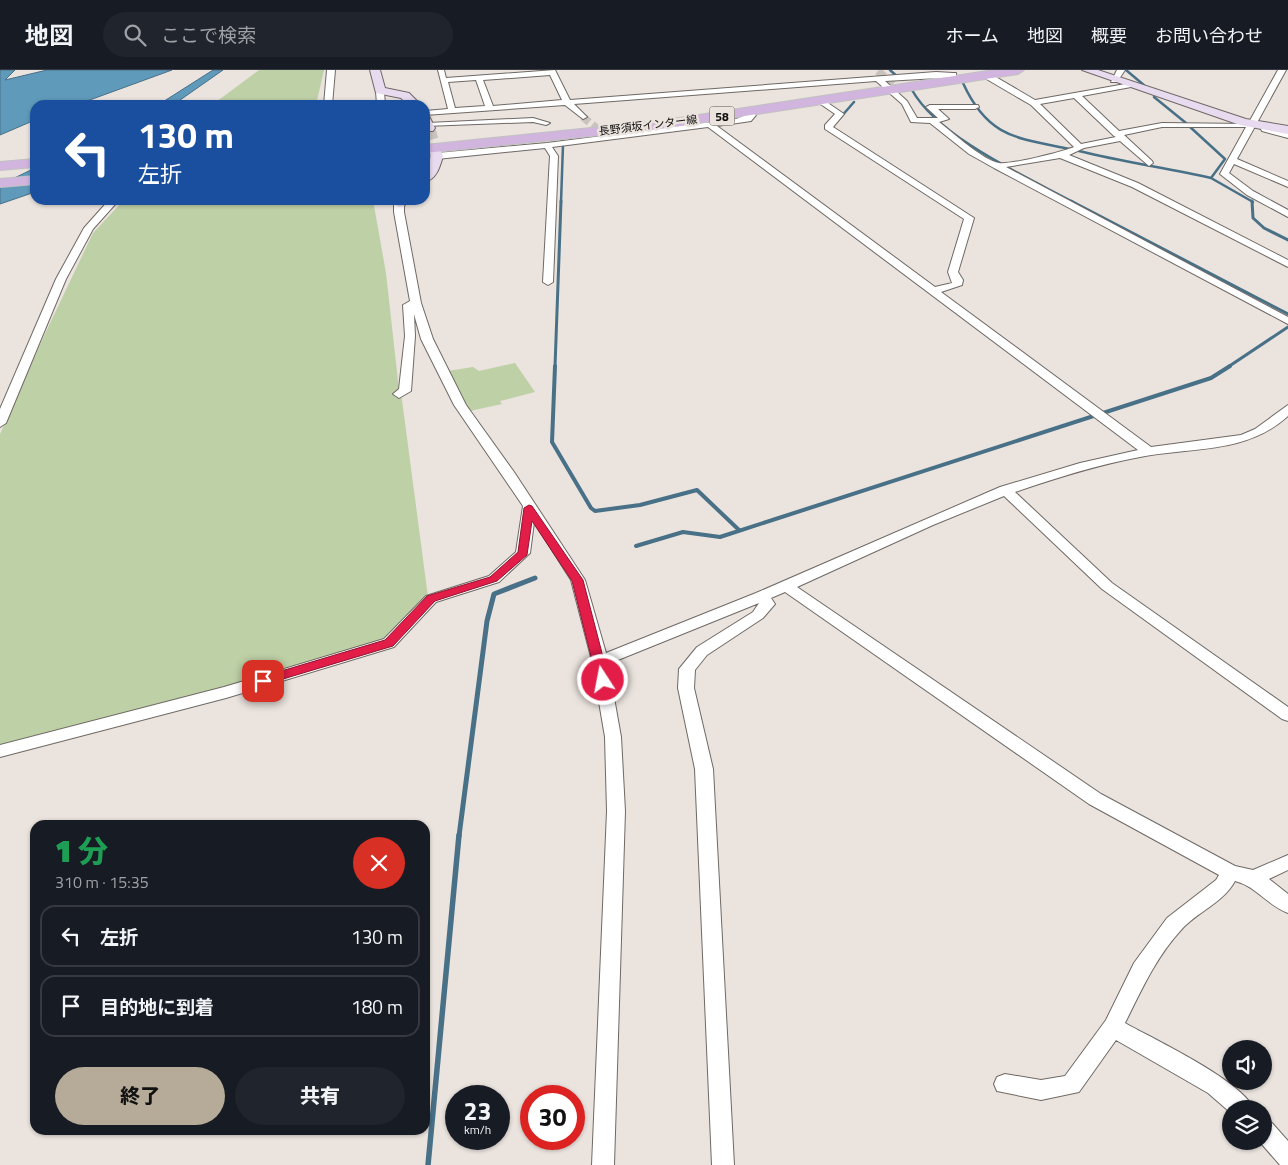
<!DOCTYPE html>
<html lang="ja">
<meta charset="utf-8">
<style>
:root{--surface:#171b24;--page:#20242c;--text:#f1f3f6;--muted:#9ea1a6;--line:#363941;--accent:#b5ab98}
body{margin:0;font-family:"Titillium Web","Noto Sans JP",sans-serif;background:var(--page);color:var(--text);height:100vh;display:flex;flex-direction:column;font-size:19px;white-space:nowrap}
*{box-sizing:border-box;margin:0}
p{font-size:16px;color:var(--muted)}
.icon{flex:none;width:28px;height:28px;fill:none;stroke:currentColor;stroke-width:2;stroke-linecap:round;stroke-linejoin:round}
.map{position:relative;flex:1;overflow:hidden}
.drawer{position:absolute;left:30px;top:750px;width:400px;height:315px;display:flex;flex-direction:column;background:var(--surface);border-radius:15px;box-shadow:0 1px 4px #0004}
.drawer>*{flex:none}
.guide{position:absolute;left:30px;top:30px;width:400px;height:105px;border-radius:15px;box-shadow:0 1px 4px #0004;background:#1a4fa0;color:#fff;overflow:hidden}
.buttons{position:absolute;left:1222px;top:970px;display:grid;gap:10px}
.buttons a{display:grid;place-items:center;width:50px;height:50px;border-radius:50%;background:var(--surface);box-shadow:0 1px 4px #0004;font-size:25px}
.speed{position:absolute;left:445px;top:1015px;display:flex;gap:10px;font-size:25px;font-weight:700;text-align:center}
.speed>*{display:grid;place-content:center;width:65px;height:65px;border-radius:50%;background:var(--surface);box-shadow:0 1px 4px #0004;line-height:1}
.speed small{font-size:12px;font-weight:400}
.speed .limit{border:8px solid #d22;background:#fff;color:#111}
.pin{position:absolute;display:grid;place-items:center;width:42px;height:42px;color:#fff;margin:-21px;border-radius:10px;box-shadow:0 2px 8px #0006}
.me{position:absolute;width:55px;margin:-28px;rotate:349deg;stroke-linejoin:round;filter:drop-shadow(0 0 4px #0008)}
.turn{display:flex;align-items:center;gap:18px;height:105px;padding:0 25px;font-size:22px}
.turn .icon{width:65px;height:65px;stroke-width:2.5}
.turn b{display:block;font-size:35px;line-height:42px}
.round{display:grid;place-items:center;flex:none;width:52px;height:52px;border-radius:26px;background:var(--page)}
.overview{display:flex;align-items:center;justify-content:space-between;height:85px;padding:0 25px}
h1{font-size:30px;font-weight:800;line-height:38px;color:#1e9e55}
.button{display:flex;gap:10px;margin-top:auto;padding:10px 25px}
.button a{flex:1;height:58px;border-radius:30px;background:var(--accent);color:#111;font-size:20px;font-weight:800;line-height:58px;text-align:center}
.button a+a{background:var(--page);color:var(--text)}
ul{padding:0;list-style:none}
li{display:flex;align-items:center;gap:15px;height:62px;margin:0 10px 8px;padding:0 15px;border:2px solid var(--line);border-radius:15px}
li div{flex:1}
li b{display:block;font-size:19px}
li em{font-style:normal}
header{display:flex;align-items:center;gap:30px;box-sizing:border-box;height:70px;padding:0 25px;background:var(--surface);border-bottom:1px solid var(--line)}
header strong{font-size:24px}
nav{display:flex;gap:28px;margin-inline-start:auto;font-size:18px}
.search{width:350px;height:45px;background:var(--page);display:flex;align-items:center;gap:12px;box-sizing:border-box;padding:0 18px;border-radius:28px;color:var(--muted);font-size:19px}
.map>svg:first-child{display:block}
.green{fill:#bed0a6}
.water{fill:#609abb;stroke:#487087}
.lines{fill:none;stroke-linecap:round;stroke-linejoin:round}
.stream-far4{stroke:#487087;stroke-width:2.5}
.stream-far3{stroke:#487087;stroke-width:3}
.stream-far2{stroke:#487087;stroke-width:4}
.stream-far1{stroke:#487087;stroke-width:5}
.stream{stroke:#487087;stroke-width:5.5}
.street-tunnel{stroke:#c9c3bf;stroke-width:8;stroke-dasharray:8 4;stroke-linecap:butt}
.secondary-tunnel{stroke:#c9c3bf;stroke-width:12;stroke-dasharray:12 6;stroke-linecap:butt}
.street-casing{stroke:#6f6965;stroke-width:2}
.secondary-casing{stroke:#6f6965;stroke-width:2}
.primary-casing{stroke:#c1c1c0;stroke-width:2}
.street{fill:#fff;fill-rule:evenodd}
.secondary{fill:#e8daef;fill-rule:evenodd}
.primary{fill:#d1b5df;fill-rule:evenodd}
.route{fill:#e11d48;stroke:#92132f}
.labels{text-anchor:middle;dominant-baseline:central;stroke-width:5;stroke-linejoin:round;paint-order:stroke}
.far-street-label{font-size:11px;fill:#110f0d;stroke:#eae3de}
.shield{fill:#eae3de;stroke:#524f4c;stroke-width:1}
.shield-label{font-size:12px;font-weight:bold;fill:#110f0d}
</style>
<header>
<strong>地図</strong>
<div class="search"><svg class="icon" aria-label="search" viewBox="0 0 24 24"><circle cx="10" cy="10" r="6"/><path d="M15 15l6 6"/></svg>ここで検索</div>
<nav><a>ホーム</a><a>地図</a><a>概要</a><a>お問い合わせ</a></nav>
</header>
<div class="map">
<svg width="1288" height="1095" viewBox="0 0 1288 1095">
<rect width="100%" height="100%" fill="#eae3de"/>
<!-- green -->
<path class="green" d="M 259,0 L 324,0 L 316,35 L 212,35 Z
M 124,130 L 373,130 L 386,203 L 399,320 L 402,330 L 428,527 L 388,571 L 222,620 L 0,677 L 0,364 L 43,268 L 93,163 Z
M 515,293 L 535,322 L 500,331 L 502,334 L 470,341 L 448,301 L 473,297 L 479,301 Z"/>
<!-- water -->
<path class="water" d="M 0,0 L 15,0 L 5,10 L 47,0 L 172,0 L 76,35 L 35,35 L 35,50 L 0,65 Z
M 213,0 L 223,0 L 173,35 L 158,35 Z
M 35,98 L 35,122 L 0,134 L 0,115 Z"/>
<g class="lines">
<!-- stream-far4 -->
<path class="stream-far4" d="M 890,0 L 900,9
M 1126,0 L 1145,16
M 963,13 C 988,68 1017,68 1070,79
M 912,20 C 939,68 1025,106 1073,132
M 1154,27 L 1186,53
M 840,48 L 854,32
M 1189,56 L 1225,89 L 1211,108 L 1253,132
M 1079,81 C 1123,92 1167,98 1211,108
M 561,132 L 563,75"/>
<!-- stream-far3 -->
<path class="stream-far3" d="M 1071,131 L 1288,244
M 1252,131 L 1253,148 L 1264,158 L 1288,170
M 555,297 L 561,131
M 1228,297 L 1288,257"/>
<!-- stream-far2 -->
<path class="stream-far2" d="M 555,296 L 552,372 L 591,438 L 595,441 L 640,435 L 697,420 L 739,460
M 636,476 L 683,462 L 720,467 L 1211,308 L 1230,296"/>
<!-- stream-far1 -->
<path class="stream-far1" d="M 459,766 L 487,551 L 494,524 L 535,508"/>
<!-- stream -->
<path class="stream" d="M 428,1095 L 459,765"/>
<!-- street-tunnel -->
<path class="street-tunnel" d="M 878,1 L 901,22
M 583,47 L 605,65"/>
<!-- secondary-tunnel -->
<path class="secondary-tunnel" d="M 429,58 L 436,82"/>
<defs>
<path id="street" d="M 327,0 L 335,0 L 332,35 L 324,35 Z
M 438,0 L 444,0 L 446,8 L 555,0 L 570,30 L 936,2 L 953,3 L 956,3 L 956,7 L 885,11 L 907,31 L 917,48 L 938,48 L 926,37 L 930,35 L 978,35 L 979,37 L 975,39 L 938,39 L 949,49 L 939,52 C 952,62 984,91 999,93 C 1010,95 1062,82 1074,77 L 1031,35 L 983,7 L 983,3 L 989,3 L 1035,30 L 1131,13 L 1131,17 L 1082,26 L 1119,61 L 1162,53 L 1248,54 L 1278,0 L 1286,0 L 1237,89 L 1288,111 L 1288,117 L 1234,94 L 1229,103 L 1253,121 L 1288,140 L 1288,147 L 1247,125 L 1220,104 L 1246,57 L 1162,57 L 1124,65 L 1152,91 L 1153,93 L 1149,96 L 1120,71 L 1084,78 L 1069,85 L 1138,113 L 1288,190 L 1288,197 L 1132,117 L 1060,88 L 1006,97 L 1288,247 L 1288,254 L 994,98 L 969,84 L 930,53 L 911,52 L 902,34 L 876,11 L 574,34 L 587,47 L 583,49 L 565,35 L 425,45 L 425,41 L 448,39 ZM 550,5 L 562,30 L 493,36 L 483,10 ZM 476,10 L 485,36 L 455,38 L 448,12 ZM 1074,28 L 1114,66 L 1116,67 L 1081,74 L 1040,34 Z
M 1117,0 L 1125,0 L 1117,12 L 1111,12 Z
M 380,19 L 384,21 L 385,35 L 377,35 L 376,21 Z
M 822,29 L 844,44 L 833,57 L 974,148 L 958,202 L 963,210 L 962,215 L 941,222 L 1151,377 L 1241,365 L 1255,359 L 1288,335 L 1288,346 C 1247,384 1191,377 1140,387 C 1097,395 1056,408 1015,422 L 1112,513 L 1288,637 L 1288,651 L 1282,649 L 1102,519 L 1004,426 L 933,455 L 797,517 L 1101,724 L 1235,796 L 1253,800 L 1288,785 L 1288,800 L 1269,809 L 1288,824 L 1288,843 C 1268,836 1256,816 1235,811 C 1223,833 1197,842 1181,860 C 1156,887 1141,921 1125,953 C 1155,970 1241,1010 1254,1039 L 1231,1039 L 1231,1043 L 1208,1023 L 1116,970 L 1079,1022 L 1041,1030 L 997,1021 L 994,1014 L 997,1007 L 1005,1004 L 1041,1010 L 1065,1006 L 1106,950 L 1134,893 L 1167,848 L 1216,810 L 1219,805 L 1089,734 L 785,522 L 771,528 L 775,534 L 763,548 L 707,585 L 695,600 L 694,618 L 713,699 L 734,1095 L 712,1095 L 695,699 L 678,618 L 679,599 L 697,577 L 753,542 L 759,533 L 608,594 L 621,667 L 625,741 L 614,1095 L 592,1095 L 607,741 L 605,667 L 592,591 L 571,510 L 534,452 L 530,483 L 499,512 L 436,532 L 394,577 L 226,628 L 0,687 L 0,675 L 224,617 L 384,569 L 426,526 L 489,506 L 516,482 L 523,436 L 454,335 L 421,269 L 414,244 L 415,266 L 411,321 L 399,328 L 393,324 L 399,319 L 405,266 L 403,235 L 410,231 L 394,142 L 394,130 L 404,130 L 404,142 L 421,233 L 433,269 L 466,335 L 514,402 L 585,510 L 606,583 L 756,523 L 1000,417 L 1080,393 L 1138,380 L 708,57 L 552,77 L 558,86 L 553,212 L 548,215 L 543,212 L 550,86 L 545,78 L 437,89 L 433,86 L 437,83 L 547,73 L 736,49 L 747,45 L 744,42 L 748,40 L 756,45 L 751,51 L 717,56 L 935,217 L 952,213 L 948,202 L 964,149 L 825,59 L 825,55 L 835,44 L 819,33 L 818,31 Z
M 533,48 L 550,53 L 546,55 L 533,52 L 425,56 L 425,53 L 428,53 Z
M 1265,57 L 1288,63 L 1288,68 L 1262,61 L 1261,59 Z
M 109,130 L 119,130 L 93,159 L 66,209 L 6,353 L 0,357 L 0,339 L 56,209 L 84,158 Z
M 1264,1050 L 1272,1053 L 1288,1071 L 1288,1095 L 1280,1095 L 1259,1071 L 1264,1071 Z"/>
<path id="secondary" d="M 370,0 L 380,0 L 385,18 L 409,23 L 421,35 L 408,35 L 401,28 L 376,23 Z
M 1082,0 L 1098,0 L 1246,49 L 1288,56 L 1288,64 L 1240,55 Z
M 425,45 L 429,46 L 435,58 L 433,61 L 425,61 Z
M 436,78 L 440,79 L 443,86 C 440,96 437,109 425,112 C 425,102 432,91 430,82 Z
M 394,130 L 409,130 L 404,136 L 399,137 L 392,133 Z"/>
<path id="primary" d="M 994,0 L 1024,0 L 1018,4 L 659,59 L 425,83 L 425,75 L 659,51 Z
M 35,89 L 35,97 L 0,100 L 0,92 Z
M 35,106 L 35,114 L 0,117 L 0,109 Z"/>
</defs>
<!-- street casing -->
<use href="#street" class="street-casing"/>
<!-- secondary casing -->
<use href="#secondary" class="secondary-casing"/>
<!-- primary casing -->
<use href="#primary" class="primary-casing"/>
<!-- street -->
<use href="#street" class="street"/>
<!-- secondary -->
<use href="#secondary" class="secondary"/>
<!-- primary -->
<use href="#primary" class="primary"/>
</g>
<!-- route -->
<path class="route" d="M 529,435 L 532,436 L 583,510 L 609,610 L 607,613 L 599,613 L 597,610 L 572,511 L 532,451 L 527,485 L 497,511 L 435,531 L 393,576 L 263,615 L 258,614 L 257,611 L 258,608 L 385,570 L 427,526 L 490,507 L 518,482 L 524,438 Z"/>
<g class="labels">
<!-- far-street labels -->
<g class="far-street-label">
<text transform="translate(648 55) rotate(-7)">長野須坂インター線</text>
</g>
<!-- shield labels -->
<rect class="shield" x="709.5" y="36.5" width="25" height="19" rx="4"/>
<g class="shield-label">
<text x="722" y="46">58</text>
</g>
</g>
</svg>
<div class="buttons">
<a><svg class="icon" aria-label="sound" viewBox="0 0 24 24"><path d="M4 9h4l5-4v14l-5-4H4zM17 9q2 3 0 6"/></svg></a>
<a><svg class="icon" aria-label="layers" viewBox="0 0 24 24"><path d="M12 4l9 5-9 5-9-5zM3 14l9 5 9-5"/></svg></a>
</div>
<div class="speed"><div>23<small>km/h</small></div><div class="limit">30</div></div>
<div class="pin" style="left:263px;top:611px;background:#d93025"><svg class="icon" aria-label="arrive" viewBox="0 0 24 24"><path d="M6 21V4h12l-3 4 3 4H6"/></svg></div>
<svg class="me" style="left:603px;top:610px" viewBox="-20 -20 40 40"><circle r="17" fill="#e11d48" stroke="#fff" stroke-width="3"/><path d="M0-11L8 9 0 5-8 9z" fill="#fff"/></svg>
<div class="guide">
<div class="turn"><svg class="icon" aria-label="left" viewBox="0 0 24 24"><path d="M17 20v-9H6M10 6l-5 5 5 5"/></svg><div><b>130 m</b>左折</div></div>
</div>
<section class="drawer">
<div class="overview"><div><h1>1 分</h1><p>310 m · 15:35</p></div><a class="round" style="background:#d93025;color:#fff"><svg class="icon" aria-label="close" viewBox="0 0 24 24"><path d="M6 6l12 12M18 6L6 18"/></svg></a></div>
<ul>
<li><svg class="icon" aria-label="left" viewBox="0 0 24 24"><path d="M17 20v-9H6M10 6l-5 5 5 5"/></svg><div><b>左折</b></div><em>130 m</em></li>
<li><svg class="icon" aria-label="arrive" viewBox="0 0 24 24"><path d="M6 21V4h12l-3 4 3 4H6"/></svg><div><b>目的地に到着</b></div><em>180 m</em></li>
</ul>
<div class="button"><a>終了</a><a>共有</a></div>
</section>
</div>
